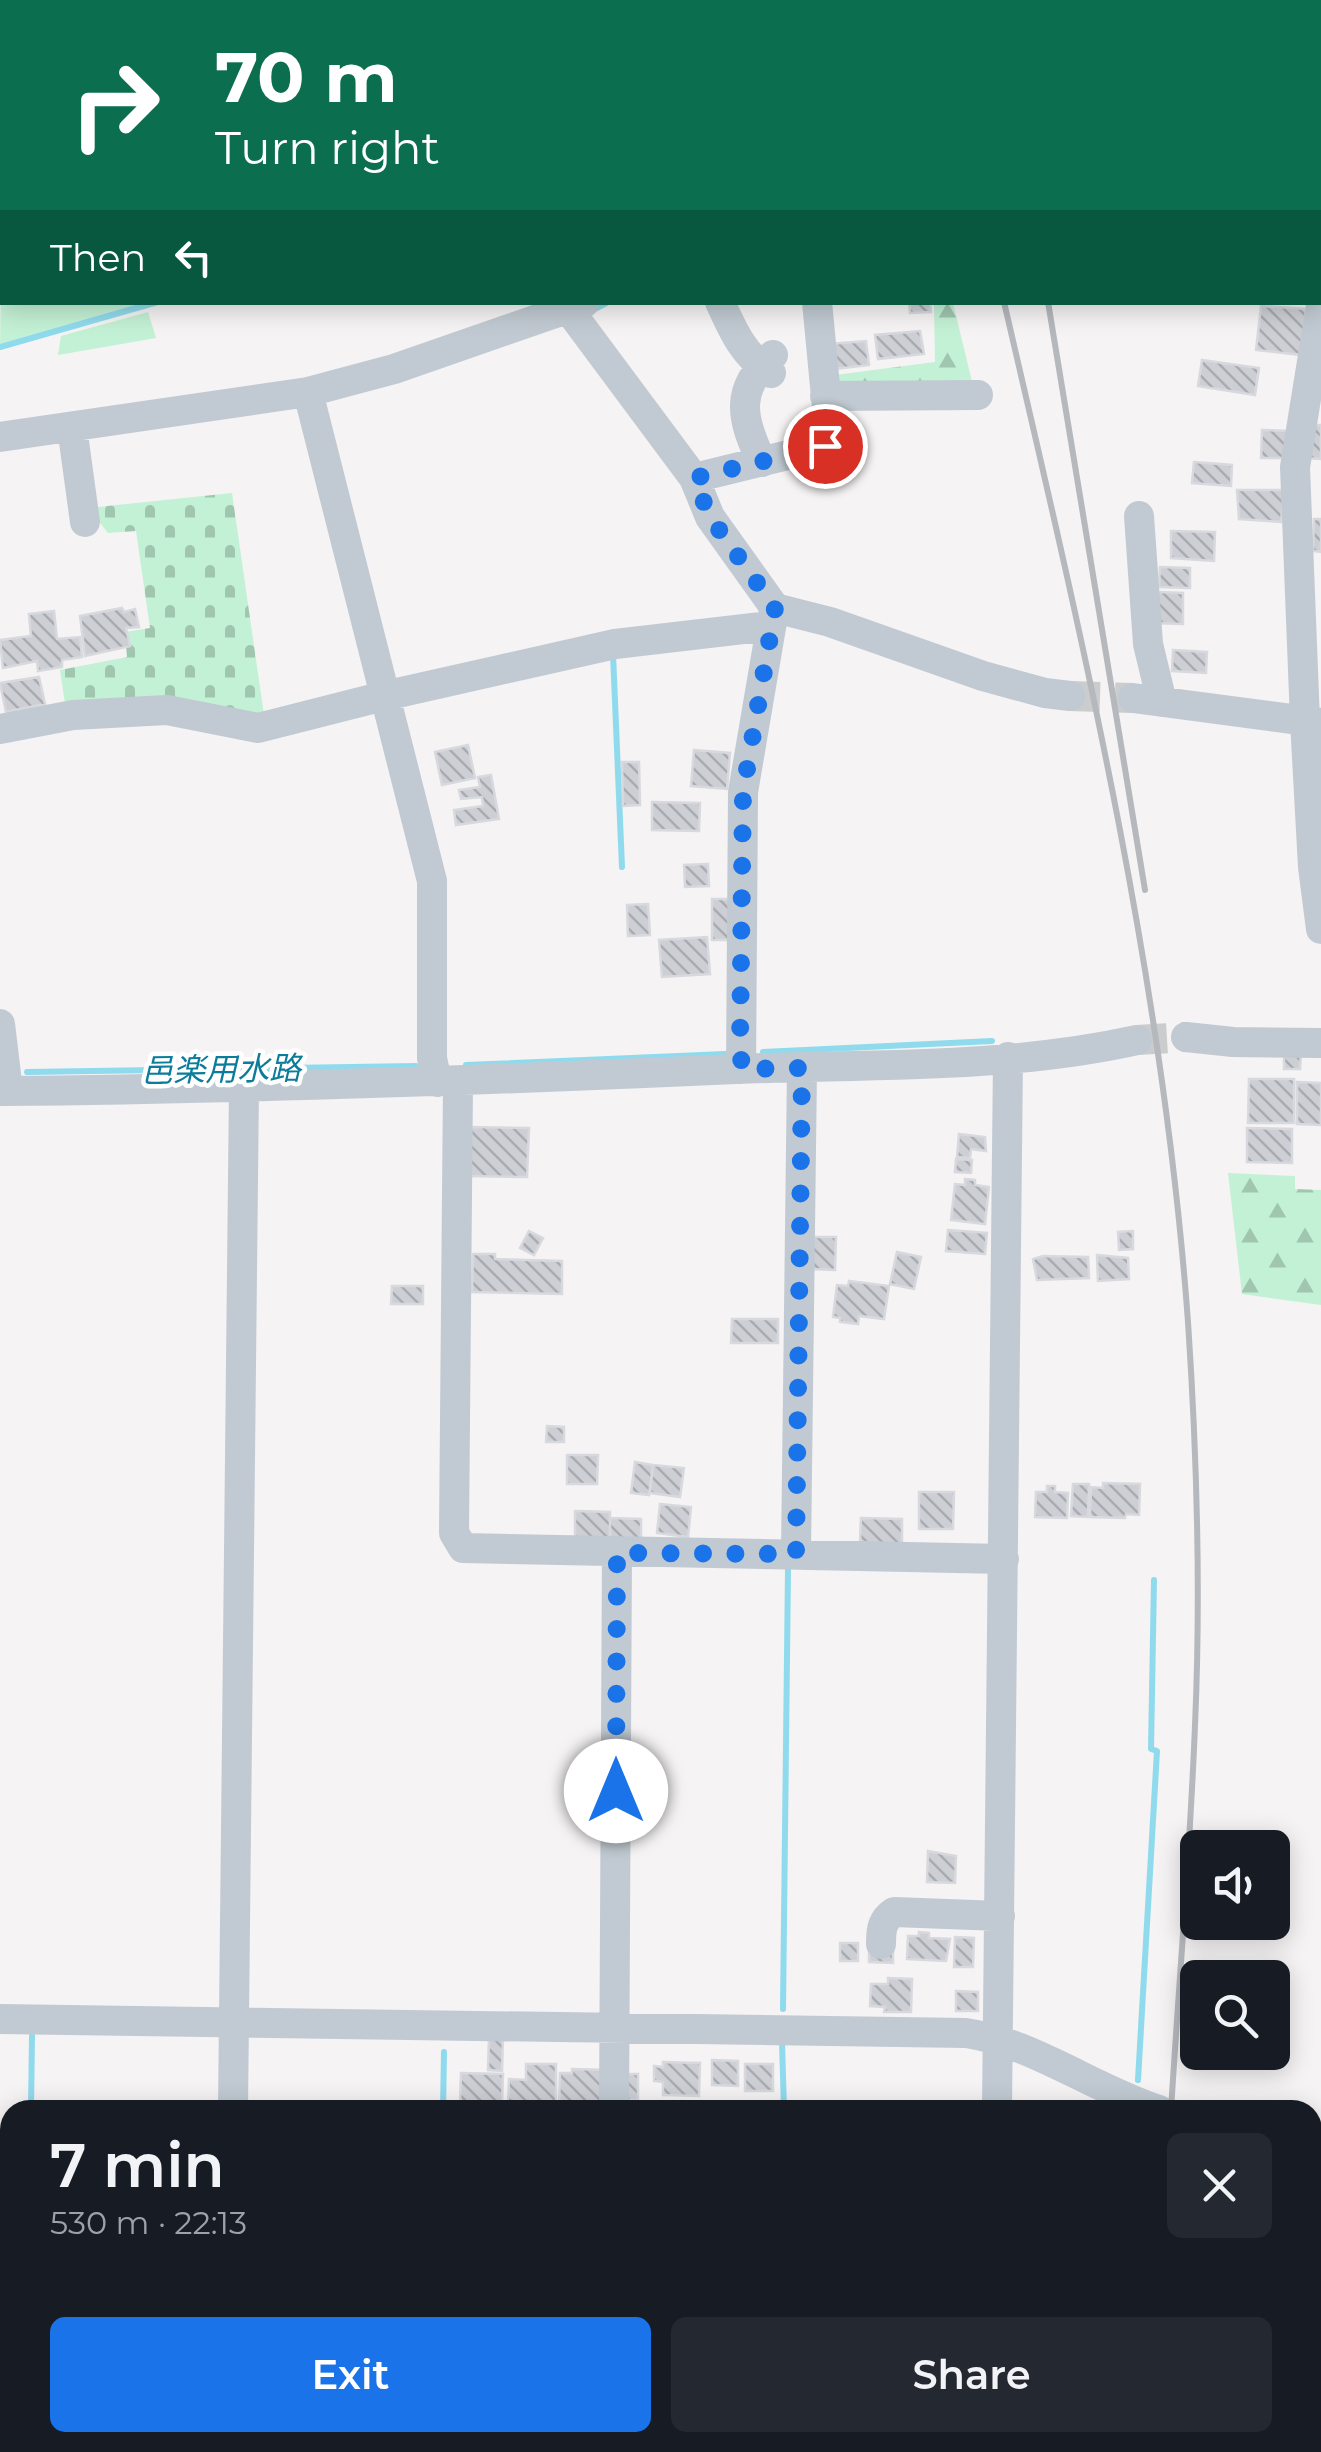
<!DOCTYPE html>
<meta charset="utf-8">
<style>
:root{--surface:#171b24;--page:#242831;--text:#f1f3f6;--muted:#9ea1a6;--accent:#1a73e8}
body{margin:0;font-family:Montserrat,"Noto Sans JP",sans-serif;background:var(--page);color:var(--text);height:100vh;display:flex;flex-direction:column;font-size:38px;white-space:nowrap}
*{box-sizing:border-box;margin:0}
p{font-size:32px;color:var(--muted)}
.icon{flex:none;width:55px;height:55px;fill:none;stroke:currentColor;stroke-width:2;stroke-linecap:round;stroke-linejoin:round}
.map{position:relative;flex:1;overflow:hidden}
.side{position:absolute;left:0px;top:2100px;width:1322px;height:352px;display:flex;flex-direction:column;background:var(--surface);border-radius:30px 30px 0 0;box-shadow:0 5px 25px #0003}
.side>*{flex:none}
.hud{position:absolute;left:0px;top:0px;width:1322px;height:305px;box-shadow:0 5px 25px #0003;background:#0b6e4f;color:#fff;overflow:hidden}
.fabs{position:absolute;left:1180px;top:1830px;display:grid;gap:20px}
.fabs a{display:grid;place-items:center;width:110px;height:110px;border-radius:15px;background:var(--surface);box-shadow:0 5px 25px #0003;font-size:50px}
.pin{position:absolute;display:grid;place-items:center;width:85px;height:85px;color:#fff;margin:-42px;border:5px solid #fff;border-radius:50%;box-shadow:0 2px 10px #0007}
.me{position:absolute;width:110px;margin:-55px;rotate:0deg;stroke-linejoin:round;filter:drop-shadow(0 0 8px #0008)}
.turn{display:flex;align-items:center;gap:35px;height:210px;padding:0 50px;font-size:45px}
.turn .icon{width:130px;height:130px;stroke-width:2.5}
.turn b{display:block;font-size:70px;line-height:85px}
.then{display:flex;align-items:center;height:95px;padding:0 50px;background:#0003;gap:20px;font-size:38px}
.round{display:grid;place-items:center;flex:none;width:105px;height:105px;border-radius:15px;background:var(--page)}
.headline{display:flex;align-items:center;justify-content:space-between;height:170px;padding:0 50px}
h1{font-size:60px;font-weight:600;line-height:75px}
.button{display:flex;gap:20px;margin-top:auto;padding:20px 50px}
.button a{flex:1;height:115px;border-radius:15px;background:var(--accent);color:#fff;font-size:40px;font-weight:600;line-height:115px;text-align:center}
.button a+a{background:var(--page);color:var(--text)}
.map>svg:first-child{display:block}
.grass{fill:#c3f1d5}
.forest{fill:url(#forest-firs)}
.cemetery{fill:url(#cemetery-stones)}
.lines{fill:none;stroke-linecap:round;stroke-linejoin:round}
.stream{stroke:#90daee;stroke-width:6}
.building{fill:url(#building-back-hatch);stroke:#d7d9de;stroke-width:2.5}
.minor-tunnel{stroke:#caccce;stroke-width:30;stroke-dasharray:30 15;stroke-linecap:butt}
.minor{stroke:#c1cad2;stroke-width:30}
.rail{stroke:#b5b8bd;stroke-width:6}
.route{stroke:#1a73e8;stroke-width:18;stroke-dasharray:0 32.4}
.labels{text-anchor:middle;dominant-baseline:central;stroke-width:9;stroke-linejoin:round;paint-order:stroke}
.water-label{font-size:32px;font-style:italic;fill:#0c7c9b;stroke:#fff}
</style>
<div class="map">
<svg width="1321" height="2452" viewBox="0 0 1321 2452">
<defs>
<pattern id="forest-firs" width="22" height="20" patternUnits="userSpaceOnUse" patternTransform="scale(2.5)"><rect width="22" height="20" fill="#c3f1d5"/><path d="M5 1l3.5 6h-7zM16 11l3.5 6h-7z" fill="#a0c6b0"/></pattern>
<pattern id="cemetery-stones" width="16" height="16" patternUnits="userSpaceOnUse" patternTransform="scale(2.5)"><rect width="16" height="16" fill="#c3f1d5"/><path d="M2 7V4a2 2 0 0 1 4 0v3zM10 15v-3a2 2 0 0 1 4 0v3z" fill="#a0c6b0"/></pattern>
<pattern id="building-back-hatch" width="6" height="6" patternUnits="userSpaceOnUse" patternTransform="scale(2.5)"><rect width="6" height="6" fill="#cdcfd5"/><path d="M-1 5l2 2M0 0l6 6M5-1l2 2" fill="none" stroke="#a8abb0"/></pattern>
</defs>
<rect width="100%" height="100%" fill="#f5f3f3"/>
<!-- grass -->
<path class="grass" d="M 0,0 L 609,0 L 610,2 L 2,2 L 0,196 Z
M 1009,0 L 1321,0 L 1321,65 L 1320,2 Z
M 2,205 L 2,302 L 166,303 L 0,350 Z
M 148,312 L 156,338 L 58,355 L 61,336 Z
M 241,2443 L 434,2443 L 434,2452 L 241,2452 Z"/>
<!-- forest -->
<path class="forest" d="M 934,303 L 953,303 L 974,390 L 835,392 L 835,375 L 935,362 Z
M 1228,1173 L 1295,1176 L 1295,1189 L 1321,1190 L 1321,1305 L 1242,1294 Z"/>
<!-- cemetery -->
<path class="cemetery" d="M 232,493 L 264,715 L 65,704 L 60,670 L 127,657 L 125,632 L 150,628 L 136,531 L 108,533 L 88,508 Z"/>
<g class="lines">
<!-- stream -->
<path class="stream" d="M 591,311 L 608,302
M 0,347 L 157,302
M 613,654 L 622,867
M 763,1052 L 992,1041
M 466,1065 L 725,1054
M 27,1072 L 416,1066
M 783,2009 L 788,1568
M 782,2042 L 784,2110
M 1138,2080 L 1157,1751 L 1151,1749 L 1154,1580
M 31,2110 L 32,2036
M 443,2110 L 444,2052
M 26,2452 L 26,2442
M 439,2452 L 439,2442
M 781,2452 L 781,2442
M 1119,2452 L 1119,2442"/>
</g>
<!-- building -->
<path class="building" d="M 909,302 L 930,302 L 931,312 L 910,313 Z
M 1261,306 L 1306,309 L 1302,355 L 1256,350 Z
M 920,331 L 924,354 L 878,359 L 875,335 Z
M 866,341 L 869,365 L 834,369 L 830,344 Z
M 1202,360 L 1259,368 L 1255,395 L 1198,386 Z
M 1317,425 L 1321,425 L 1321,459 L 1304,458 L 1307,430 Z
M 1262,430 L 1289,431 L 1287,458 L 1261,458 Z
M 1194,462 L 1232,465 L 1231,486 L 1192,483 Z
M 1237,490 L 1284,490 L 1281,522 L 1239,519 Z
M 1314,519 L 1321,519 L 1321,552 L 1313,551 Z
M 1171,531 L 1215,532 L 1214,561 L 1171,558 Z
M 1160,567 L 1190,568 L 1190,588 L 1159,587 Z
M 1158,592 L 1183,593 L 1183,624 L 1150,623 Z
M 122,608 L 124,612 L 135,609 L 139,627 L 126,628 L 130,646 L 85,656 L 80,616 Z
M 54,611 L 57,639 L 80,637 L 82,657 L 62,660 L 62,667 L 38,671 L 37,661 L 3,668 L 0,640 L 31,636 L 29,614 Z
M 1173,650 L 1207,652 L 1206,673 L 1172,671 Z
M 39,677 L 45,704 L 6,712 L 0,683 Z
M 468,745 L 475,778 L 442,785 L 435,752 Z
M 694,750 L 730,753 L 727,789 L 691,786 Z
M 622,762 L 639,762 L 640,805 L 623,806 Z
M 491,775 L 499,819 L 456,825 L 454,810 L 483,806 L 482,797 L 461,799 L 459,790 L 480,787 L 478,777 Z
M 652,802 L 700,803 L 699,831 L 652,830 Z
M 708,864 L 709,886 L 685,887 L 684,865 Z
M 712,899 L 731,899 L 732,940 L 712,940 Z
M 648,904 L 650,935 L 628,936 L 627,905 Z
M 707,937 L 710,974 L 662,977 L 659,940 Z
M 1284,1054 L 1301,1054 L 1300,1069 L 1284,1069 Z
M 1249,1079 L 1294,1079 L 1294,1123 L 1248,1123 Z
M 1297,1082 L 1321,1083 L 1321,1125 L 1297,1124 Z
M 469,1127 L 529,1128 L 527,1177 L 467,1176 Z
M 1247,1128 L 1292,1129 L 1292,1163 L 1247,1162 Z
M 959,1134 L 985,1137 L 986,1151 L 971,1149 L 970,1158 L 957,1157 Z
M 956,1159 L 972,1160 L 971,1173 L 955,1172 Z
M 965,1179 L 975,1180 L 975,1185 L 989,1187 L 985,1224 L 951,1220 L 955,1184 L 965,1185 Z
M 948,1230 L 987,1233 L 985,1254 L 946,1251 Z
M 529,1231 L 543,1238 L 534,1255 L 520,1248 Z
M 1133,1231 L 1133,1249 L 1119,1250 L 1118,1232 Z
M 809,1237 L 836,1237 L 835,1270 L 809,1269 Z
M 897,1252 L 921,1257 L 914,1289 L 890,1284 Z
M 473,1254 L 495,1254 L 495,1259 L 562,1261 L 562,1294 L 472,1292 Z
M 1097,1255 L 1128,1258 L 1129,1279 L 1098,1281 Z
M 1043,1256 L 1088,1257 L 1089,1278 L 1037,1280 L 1033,1259 Z
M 849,1281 L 889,1286 L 884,1319 L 859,1316 L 858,1324 L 840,1322 L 840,1318 L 833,1317 L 837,1285 L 848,1286 Z
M 392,1286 L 423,1286 L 423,1304 L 391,1304 Z
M 732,1319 L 778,1319 L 778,1343 L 731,1343 Z
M 547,1426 L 564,1427 L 564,1442 L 546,1442 Z
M 567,1455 L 598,1455 L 597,1484 L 567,1484 Z
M 635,1462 L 653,1465 L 649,1495 L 631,1493 Z
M 653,1465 L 684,1468 L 680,1497 L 650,1493 Z
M 1103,1483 L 1140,1484 L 1139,1515 L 1126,1514 L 1125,1518 L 1090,1517 L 1091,1487 L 1103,1488 Z
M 1073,1484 L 1089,1484 L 1088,1517 L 1071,1516 Z
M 1047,1486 L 1055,1486 L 1055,1492 L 1068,1493 L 1067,1518 L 1035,1517 L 1036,1492 L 1047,1492 Z
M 919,1492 L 954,1492 L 953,1529 L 919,1529 Z
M 660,1504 L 691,1507 L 688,1537 L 657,1533 Z
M 575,1511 L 610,1512 L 610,1538 L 575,1538 Z
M 610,1518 L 641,1519 L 641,1539 L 610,1538 Z
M 861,1518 L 902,1519 L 902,1546 L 860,1542 Z
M 928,1851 L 956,1856 L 955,1883 L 927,1882 Z
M 919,1932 L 929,1933 L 929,1938 L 950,1939 L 946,1961 L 907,1959 L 908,1936 L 919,1936 Z
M 955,1937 L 974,1938 L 973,1967 L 954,1967 Z
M 840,1943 L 858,1943 L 858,1961 L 840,1961 Z
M 869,1949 L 893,1949 L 893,1963 L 869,1962 Z
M 888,1978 L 912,1979 L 911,2012 L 884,2012 L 885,2007 L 870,2006 L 871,1984 L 888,1984 Z
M 956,1991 L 978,1992 L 978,2011 L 956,2011 Z
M 489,2037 L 503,2037 L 502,2071 L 488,2070 Z
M 712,2060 L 738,2061 L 738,2086 L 712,2085 Z
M 663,2062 L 700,2063 L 699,2096 L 663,2095 L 663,2082 L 654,2081 L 654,2066 L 663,2067 Z
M 526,2064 L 556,2064 L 556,2103 L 508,2103 L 509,2079 L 526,2080 Z
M 745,2064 L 773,2064 L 773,2091 L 745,2091 Z
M 572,2069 L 608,2070 L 607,2105 L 559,2104 L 560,2073 L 572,2073 Z
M 461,2073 L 503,2074 L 502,2102 L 460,2103 Z
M 625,2074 L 638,2074 L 638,2100 L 625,2100 Z
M 559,2442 L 604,2442 L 604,2449 L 559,2448 Z"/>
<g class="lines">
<!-- minor-tunnel -->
<path class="minor-tunnel" d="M 1070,696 L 1133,698
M 1137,1040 L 1186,1037"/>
<!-- minor -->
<path class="minor" d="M 1320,83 L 1321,83
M 720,302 C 733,331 744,356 771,373
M 1321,306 L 1295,467 L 1305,721 L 1313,867 L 1321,929
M 569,310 L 694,478 L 710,517 L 775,608 L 830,622 L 983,676 L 1045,693 L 1070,696
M 308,392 L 432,881 L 432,1058 L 437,1082
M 825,396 L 978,395
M 72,427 L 85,522
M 0,437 L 308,392 L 394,369 L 584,303
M 762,462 C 741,419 734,389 773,355
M 694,478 L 825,446 L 830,439 L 817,302
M 1139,516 L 1148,644 L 1162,702
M 1133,698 L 1321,723
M 0,729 L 73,715 L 167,710 L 258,728 L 384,696 L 615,644 L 770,626
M 0,1024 L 8,1091
M 1186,1037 L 1233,1042 L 1321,1043
M 741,1069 L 743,792 L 774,610
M 458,1082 L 454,1533 L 463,1548 L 1004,1559
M 0,1091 C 245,1089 491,1080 736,1069 C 868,1064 1006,1069 1137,1040
M 796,1554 L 802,1068
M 881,1944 C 881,1929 882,1920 894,1912 L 1000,1916
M 0,2019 L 966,2033 C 1033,2043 1094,2089 1159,2110
M 233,2110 L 244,1085
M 614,2110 L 617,1553
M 997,2110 L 1008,1057
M 1312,2150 L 1321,2152
M 229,2452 L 229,2442
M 611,2452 L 611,2442
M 980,2452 L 981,2442"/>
<!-- rail -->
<path class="rail" d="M 943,0 L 943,2
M 992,0 L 992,2
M 1004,302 C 1082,638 1163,977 1188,1322 C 1197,1456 1201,1591 1195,1725 C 1190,1854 1179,1982 1171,2110
M 1048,302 L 1145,890
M 1148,2452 L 1148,2442"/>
</g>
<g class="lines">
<!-- route -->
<path class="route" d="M 616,1791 L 617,1553 L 796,1554 L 802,1068 L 742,1069 L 740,1045 L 743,792 L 775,608 L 710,517 L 694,478 L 825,446"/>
</g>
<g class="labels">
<!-- water labels -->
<g class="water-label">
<text transform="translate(221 1069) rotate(-1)">邑楽用水路</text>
</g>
</g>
</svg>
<div class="fabs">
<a><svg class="icon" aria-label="sound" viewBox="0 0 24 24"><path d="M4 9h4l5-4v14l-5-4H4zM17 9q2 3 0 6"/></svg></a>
<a><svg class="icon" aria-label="search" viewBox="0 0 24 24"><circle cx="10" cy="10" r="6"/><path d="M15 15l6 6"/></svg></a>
</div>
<div class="pin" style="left:825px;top:446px;background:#d93025"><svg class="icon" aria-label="arrive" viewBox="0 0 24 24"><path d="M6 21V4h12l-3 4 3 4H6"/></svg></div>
<svg class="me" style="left:616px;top:1791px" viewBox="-20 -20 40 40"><circle r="19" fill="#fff"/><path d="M0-13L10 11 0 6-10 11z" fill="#1a73e8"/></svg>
<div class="hud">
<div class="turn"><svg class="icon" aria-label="right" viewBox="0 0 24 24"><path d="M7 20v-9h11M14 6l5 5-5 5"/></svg><div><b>70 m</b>Turn right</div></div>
<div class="then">Then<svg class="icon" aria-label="left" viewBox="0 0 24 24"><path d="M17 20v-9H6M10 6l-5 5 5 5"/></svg></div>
</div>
<section class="side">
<div class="headline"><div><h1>7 min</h1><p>530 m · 22:13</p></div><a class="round"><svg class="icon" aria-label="close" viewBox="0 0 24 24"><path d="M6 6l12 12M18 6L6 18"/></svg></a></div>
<div class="button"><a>Exit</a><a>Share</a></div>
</section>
</div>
